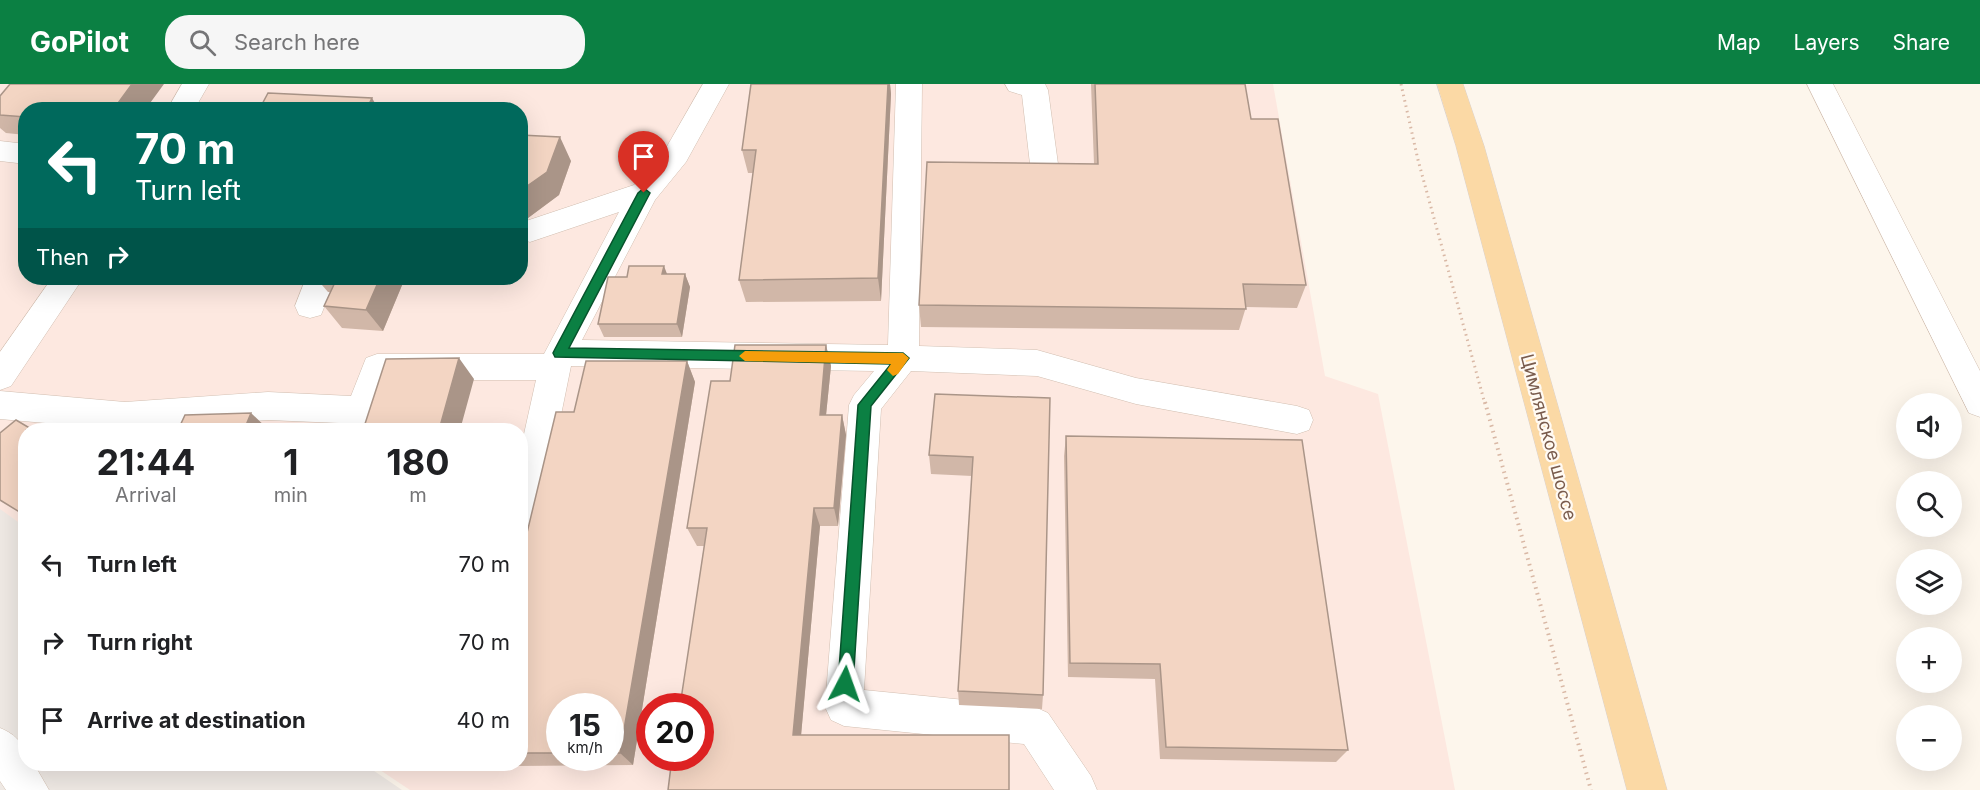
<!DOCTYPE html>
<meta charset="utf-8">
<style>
:root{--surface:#fff;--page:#f6f6f6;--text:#202124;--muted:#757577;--accent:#0b8043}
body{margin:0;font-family:Inter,sans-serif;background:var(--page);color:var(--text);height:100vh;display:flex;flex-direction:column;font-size:22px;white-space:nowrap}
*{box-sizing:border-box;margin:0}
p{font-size:20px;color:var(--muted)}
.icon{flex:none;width:33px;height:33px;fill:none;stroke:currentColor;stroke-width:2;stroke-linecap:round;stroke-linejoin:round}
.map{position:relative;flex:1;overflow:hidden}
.side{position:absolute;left:18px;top:339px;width:510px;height:348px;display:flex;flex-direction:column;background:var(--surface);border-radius:24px;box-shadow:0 6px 24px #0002}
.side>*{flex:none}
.guide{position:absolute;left:18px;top:18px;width:510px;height:183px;border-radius:24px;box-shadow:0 6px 24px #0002;background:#00695c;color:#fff;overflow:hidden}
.tools{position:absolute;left:1896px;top:309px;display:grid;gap:12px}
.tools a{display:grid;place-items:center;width:66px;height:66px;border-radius:50%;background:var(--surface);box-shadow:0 6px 24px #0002;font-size:30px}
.speed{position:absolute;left:546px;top:609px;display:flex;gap:12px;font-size:30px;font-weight:700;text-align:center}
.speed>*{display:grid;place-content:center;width:78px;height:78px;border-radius:50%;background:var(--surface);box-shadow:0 6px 24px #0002;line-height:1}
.speed small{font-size:15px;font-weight:400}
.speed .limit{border:9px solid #d22;background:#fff;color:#111}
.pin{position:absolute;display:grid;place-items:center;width:51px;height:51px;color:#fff;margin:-62px -26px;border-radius:50% 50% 50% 0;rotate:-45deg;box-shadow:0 0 6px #0007}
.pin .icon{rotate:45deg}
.me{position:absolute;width:66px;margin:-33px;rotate:4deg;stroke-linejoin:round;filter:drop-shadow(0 0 4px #0008)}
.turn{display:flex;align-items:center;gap:21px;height:126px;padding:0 18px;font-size:27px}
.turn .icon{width:78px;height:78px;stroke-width:2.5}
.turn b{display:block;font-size:42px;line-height:51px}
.then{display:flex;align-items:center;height:57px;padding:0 18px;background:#0003;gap:12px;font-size:22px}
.eta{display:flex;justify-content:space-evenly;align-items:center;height:102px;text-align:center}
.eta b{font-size:36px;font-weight:700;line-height:42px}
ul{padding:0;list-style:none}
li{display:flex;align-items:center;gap:18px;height:78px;padding:0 18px}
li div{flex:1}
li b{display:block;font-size:22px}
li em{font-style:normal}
header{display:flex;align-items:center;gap:36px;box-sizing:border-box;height:84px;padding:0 30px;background:var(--accent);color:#fff}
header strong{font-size:28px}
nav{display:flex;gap:33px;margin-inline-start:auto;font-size:21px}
.search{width:420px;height:54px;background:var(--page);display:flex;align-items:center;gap:15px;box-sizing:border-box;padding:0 21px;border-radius:24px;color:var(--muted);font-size:22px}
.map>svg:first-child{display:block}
.commercial{fill:#fde8e0;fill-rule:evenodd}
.industrial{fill:#efe9e4}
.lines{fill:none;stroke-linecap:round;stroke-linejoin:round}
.minor-casing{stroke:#d1beb0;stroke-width:1}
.major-casing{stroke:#dad1cd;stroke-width:1}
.path-far1{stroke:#d9b8a5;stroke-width:3;stroke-dasharray:1.5 4;stroke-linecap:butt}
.path{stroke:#d9b8a5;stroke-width:4;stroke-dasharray:1.5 4.5;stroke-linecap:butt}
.minor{fill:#fff;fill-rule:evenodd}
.major{fill:#fbd9a5;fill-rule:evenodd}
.wall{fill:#d1b7a8;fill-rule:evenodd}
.shaded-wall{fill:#aa9588}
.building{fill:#f3d5c3;stroke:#aa9588;stroke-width:1.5}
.route{fill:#0b8043;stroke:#07532c;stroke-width:1.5}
.slow{fill:#f59e0b}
.labels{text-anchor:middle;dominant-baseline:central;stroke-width:4.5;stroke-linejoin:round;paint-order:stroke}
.street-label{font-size:18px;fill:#7a5c4d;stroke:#fffaf3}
</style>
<header>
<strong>GoPilot</strong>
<div class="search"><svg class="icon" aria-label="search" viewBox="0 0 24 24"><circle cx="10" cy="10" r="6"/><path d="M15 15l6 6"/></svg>Search here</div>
<nav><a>Map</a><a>Layers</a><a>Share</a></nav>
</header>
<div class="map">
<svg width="1980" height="706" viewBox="0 0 1980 706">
<rect width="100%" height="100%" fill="#fdf6ec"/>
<!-- commercial -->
<path class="commercial" d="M 0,0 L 1273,0 L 1325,292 L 1378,310 L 1455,706 L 410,706 L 371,680 L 520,680 L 520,346 L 26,346 L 25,444 L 0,427 ZM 26,26 L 520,26 L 520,194 L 26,194 ZM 560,622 L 610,622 L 610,674 L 560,674 ZM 650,622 L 700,622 L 700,674 L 650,674 Z"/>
<!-- industrial -->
<path class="industrial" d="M 0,425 L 25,443 L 26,680 L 364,680 L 402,706 L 0,706 Z"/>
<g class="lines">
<defs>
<path id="minor" d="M 182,0 L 209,0 L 194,26 L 167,26 Z
M 703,0 L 729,0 L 686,78 L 655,116 L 582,256 L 888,261 L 896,0 L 922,0 L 919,262 L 1037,266 L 1136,294 L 1297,322 L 1309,326 L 1313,336 L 1309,346 L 1297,350 L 1136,320 L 1037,292 L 911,287 L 881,325 L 864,606 L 1035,623 L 1048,629 L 1091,692 L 1097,706 L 1054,706 L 1024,660 L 844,642 L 831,636 L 825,623 L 849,321 L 854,311 L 874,287 L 571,282 L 537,449 L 532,460 L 520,464 L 520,368 L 536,296 L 389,296 L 374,336 L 363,340 L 268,336 L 125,346 L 0,335 L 0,307 L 125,318 L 268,308 L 351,312 L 366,274 L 377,270 L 544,270 L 619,128 L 530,158 L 520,155 L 520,139 L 634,101 L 666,64 Z
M 1005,0 L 1045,0 L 1048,6 L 1058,80 L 1054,87 L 1044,90 L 1034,87 L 1030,80 L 1022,11 L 1009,7 Z
M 1807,0 L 1833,0 L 1980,287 L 1980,333 L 1969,329 Z
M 0,57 L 26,60 L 26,80 L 0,77 Z
M 52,194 L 83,194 L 11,302 L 0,306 L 0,268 Z
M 306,194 L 336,194 L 321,231 L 310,234 L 299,231 L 295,222 Z
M 0,644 C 17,651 26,661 26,680 L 34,680 L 49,706 L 6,706 L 0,697 Z"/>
<path id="major" d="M 1437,0 L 1463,0 L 1484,62 L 1667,706 L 1627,706 L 1456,62 Z"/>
</defs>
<!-- minor casing -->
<use href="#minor" class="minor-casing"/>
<!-- major casing -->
<use href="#major" class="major-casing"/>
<!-- path-far1 -->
<path class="path-far1" d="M 1401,0 L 1418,76 L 1485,320"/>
<!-- path -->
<path class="path" d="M 1485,318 L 1591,706"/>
<!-- minor -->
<use href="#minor" class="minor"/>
<!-- major -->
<use href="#major" class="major"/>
</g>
<!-- wall -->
<path class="wall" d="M 751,0 L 890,0 L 891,10 L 881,217 L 746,218 L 739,196 L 753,89 L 748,89 L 742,66 Z
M 1091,0 L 1245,0 L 1251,35 L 1306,201 L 1297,224 L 1246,223 L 1239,246 L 921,243 L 919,221 L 1094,80 Z
M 26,26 L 26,51 L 6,49 L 0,44 L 0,31 Z
M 520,51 L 571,77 L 559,111 L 528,134 L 520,133 Z
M 667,190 L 685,190 L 690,203 L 682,253 L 604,253 L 598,240 L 627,193 Z
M 316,194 L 405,194 L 383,247 L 342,244 L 324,222 L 330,208 L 328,208 Z
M 826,261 L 831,282 L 826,331 L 842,331 L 846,351 L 838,442 L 820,442 L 801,651 L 668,706 L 704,462 L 697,462 L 687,444 Z
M 687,277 L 695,298 L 633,681 L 516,682 L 514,680 L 520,680 L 520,478 L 574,328 ZM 560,622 L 610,622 L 610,674 L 560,674 Z
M 1050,314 L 1043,611 L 1042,625 L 959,621 L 958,607 L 972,392 L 931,390 L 929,371 Z
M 1066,352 L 1348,666 L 1336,678 L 1160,675 L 1155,595 L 1068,593 L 1064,372 Z"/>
<!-- shaded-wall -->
<path class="shaded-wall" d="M 132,0 L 164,0 L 145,26 L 113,26 Z
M 888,0 L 890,0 L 891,10 L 881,217 L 878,194 Z
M 372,14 L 379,26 L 366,26 Z
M 560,53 L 571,77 L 559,111 L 528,134 L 520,120 L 520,107 Z
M 664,182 L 669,195 L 662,190 Z
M 685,190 L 690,203 L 682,253 L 677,240 Z
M 380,194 L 405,194 L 383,247 L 366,226 Z
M 826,261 L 831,282 L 824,351 L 820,331 Z
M 459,274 L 474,295 L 460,346 L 439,346 Z
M 687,277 L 695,298 L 633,681 L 620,669 Z
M 251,329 L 269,346 L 244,346 Z
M 842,331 L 846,351 L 838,442 L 834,424 Z
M 814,424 L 820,442 L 800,663 L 793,651 Z"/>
<!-- building -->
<path class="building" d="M 10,0 L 132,0 L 113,26 L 26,26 L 26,33 L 0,31 L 0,12 Z
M 751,0 L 888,0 L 878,194 L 739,196 L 756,66 L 742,66 Z
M 1095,0 L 1245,0 L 1251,35 L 1278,35 L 1306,201 L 1243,200 L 1246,225 L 919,221 L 927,78 L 1098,80 Z
M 268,9 L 372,14 L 366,26 L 259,26 Z
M 520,51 L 560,53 L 547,88 L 520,107 Z
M 629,182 L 664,182 L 662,190 L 685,190 L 677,240 L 598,240 L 608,193 L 627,193 Z
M 337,194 L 380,194 L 366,226 L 324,222 Z
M 735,261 L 826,261 L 820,331 L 842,331 L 834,424 L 814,424 L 793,651 L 1009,651 L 1009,706 L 668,706 L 672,674 L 700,674 L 700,622 L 680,622 L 707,444 L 687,444 L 711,297 L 730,297 Z
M 459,274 L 439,346 L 363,346 L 386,275 Z
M 586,277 L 687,277 L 620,669 L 610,669 L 610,622 L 560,622 L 560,669 L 520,669 L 520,577 L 523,565 L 520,565 L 520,478 L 556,328 L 574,328 Z
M 935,310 L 1050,314 L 1043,611 L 958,607 L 973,373 L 929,371 Z
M 251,329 L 244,346 L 178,346 L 185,331 Z
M 16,336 L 33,346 L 26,346 L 26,432 L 0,416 L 0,349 Z
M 1066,352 L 1302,356 L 1348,666 L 1166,663 L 1160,580 L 1070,579 Z"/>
<!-- route -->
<path class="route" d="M 644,104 L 650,109 L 569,264 L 903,269 L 909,274 L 871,322 L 853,600 L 851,605 L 845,607 L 840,605 L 838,600 L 858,321 L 891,280 L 555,273 L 553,269 L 555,265 L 638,109 Z"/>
<!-- slow -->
<path class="slow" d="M 745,267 L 903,269 L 909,274 L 898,290 L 893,292 L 887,286 L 891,280 L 745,277 L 739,272 Z"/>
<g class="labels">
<!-- street labels -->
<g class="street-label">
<text transform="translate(1549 353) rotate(75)">Цимлянское шоссе</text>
</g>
</g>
</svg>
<div class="tools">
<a><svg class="icon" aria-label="sound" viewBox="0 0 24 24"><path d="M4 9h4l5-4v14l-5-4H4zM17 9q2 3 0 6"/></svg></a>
<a><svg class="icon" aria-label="search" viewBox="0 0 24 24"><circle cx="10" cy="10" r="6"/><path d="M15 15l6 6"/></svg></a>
<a><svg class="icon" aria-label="layers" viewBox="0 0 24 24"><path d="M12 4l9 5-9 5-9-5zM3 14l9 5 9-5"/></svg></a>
<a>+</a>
<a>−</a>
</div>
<div class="speed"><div>15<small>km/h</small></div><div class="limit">20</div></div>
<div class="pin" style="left:644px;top:109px;background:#d93025"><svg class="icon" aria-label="arrive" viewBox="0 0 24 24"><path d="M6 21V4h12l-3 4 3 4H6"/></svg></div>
<svg class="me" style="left:845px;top:600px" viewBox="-20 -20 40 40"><path d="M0-17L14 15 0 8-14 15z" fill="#0b8043" stroke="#fff" stroke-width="4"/></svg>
<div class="guide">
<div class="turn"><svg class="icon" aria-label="left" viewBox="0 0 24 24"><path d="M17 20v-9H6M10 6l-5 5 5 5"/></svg><div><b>70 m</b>Turn left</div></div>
<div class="then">Then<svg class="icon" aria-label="right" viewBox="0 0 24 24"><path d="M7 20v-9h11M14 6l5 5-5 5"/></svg></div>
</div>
<section class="side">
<div class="eta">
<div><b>21:44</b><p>Arrival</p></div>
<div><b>1</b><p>min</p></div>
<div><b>180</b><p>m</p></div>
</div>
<ul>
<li><svg class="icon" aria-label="left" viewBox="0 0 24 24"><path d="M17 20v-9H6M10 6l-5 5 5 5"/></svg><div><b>Turn left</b></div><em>70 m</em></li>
<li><svg class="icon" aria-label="right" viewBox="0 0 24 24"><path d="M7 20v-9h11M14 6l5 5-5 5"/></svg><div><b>Turn right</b></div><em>70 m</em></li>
<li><svg class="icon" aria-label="arrive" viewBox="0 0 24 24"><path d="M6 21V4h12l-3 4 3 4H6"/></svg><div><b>Arrive at destination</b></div><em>40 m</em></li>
</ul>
</section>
</div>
